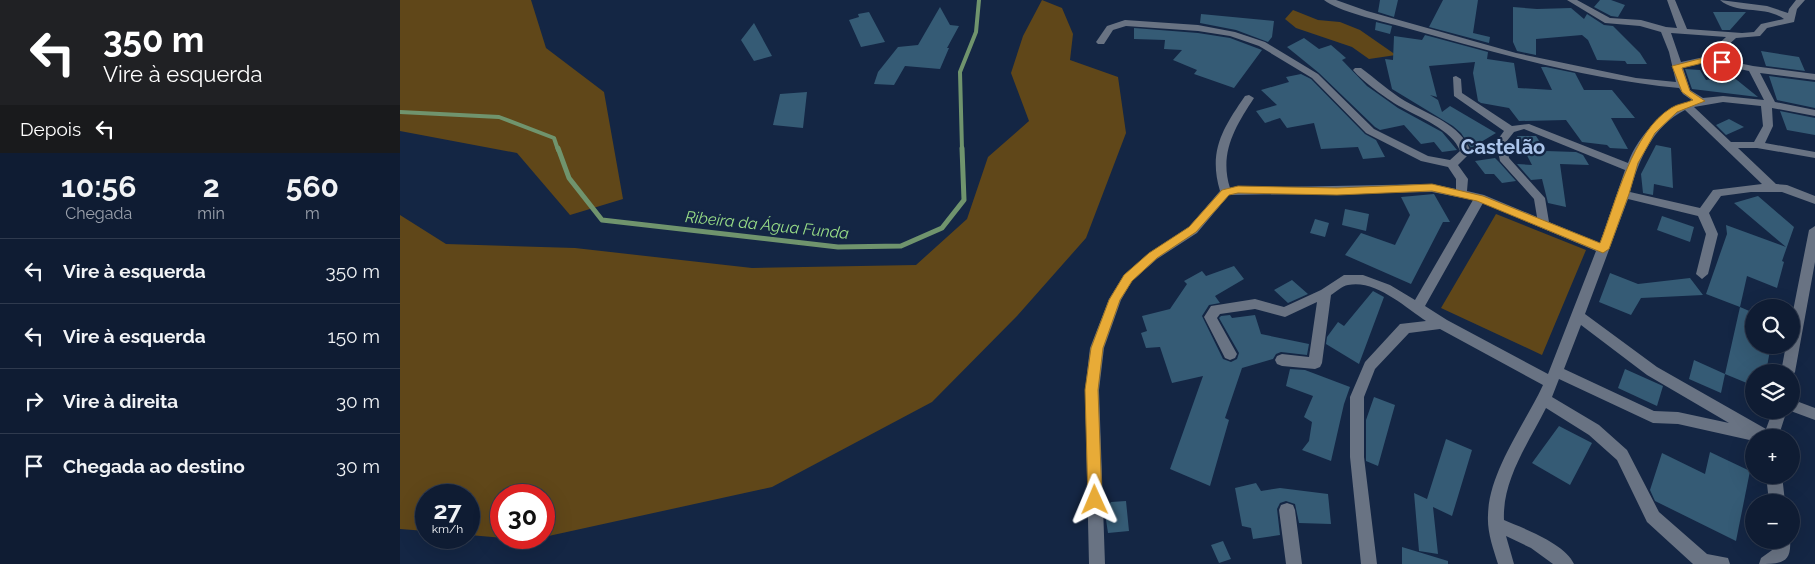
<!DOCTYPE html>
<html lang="pt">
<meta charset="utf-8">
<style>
:root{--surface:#0f1c33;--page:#1d293f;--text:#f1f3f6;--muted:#9ba1ac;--line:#2f3a4e}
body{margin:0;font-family:Raleway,sans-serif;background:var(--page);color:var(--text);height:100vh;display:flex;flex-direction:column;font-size:19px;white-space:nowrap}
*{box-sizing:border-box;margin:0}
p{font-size:16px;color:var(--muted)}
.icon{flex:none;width:28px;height:28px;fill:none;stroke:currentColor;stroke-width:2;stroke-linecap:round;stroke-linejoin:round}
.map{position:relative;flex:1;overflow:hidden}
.details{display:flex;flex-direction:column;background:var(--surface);width:400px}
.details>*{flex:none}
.hud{background:#202124;color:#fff;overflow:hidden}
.tools{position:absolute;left:1345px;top:299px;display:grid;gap:10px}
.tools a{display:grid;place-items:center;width:55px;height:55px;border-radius:50%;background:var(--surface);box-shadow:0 5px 20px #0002,0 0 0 1px var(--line);font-size:25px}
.speed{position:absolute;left:15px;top:484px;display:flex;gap:10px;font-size:25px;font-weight:700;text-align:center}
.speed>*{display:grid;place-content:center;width:65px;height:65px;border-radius:50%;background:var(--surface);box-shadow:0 5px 20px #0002,0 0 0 1px var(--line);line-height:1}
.speed small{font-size:12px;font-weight:400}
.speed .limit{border:8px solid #d22;background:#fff;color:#111}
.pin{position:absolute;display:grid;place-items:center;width:42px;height:42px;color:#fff;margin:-21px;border:2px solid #fff;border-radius:50%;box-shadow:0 1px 5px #0007}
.me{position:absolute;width:55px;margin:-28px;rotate:359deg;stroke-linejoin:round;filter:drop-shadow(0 0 4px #0008)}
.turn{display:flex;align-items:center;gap:18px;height:105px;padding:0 20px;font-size:22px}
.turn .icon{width:65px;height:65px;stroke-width:2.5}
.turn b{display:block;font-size:35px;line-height:42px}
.then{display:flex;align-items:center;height:48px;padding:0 20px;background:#0003;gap:10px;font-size:19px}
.eta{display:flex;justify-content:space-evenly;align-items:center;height:85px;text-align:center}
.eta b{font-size:30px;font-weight:700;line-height:35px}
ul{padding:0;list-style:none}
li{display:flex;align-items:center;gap:15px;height:65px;padding:0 20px;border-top:1px solid var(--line)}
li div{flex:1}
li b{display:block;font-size:19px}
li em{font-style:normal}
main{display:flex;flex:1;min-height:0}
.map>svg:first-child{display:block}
.green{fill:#604719}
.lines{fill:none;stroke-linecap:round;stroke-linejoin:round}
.stream-far1{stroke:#70946d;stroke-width:4}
.stream{stroke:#70946d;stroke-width:5}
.building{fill:#355b75}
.minor{fill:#697383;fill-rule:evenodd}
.route{fill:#e8ab37;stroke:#976f24}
.labels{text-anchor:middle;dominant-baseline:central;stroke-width:4.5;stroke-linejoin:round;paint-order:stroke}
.water-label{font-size:16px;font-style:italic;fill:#98dd87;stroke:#142644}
.district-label{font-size:20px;font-weight:bold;fill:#acc5eb;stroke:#142644}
</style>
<main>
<section class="details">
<div class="hud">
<div class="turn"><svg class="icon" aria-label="left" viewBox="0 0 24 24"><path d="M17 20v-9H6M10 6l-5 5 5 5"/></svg><div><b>350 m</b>Vire à esquerda</div></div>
<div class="then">Depois<svg class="icon" aria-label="left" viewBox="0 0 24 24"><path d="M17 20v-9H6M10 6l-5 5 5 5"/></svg></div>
</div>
<div class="eta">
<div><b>10:56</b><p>Chegada</p></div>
<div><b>2</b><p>min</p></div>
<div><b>560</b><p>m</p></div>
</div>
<ul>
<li><svg class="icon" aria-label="left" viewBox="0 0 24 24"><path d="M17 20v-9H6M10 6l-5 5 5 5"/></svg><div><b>Vire à esquerda</b></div><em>350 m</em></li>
<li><svg class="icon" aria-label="left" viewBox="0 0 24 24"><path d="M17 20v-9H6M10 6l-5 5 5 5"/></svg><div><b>Vire à esquerda</b></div><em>150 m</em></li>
<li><svg class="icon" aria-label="right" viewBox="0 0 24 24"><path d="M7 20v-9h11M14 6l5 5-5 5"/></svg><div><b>Vire à direita</b></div><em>30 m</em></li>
<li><svg class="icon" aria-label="arrive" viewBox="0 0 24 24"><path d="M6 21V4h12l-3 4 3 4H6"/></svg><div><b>Chegada ao destino</b></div><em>30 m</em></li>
</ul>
</section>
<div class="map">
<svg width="1415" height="564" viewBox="0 0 1415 564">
<rect width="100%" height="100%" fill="#142644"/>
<!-- green -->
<path class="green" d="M 0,0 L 131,0 L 146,48 L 204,92 L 223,199 L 170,215 L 117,153 L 0,131 Z
M 642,0 L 662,8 L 673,34 L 670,60 L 718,77 L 726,133 L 686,238 L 617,316 L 532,402 L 372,487 L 144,537 L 144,495 L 101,495 L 101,538 L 139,538 L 127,540 L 69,535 L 69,495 L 26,495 L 26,531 L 0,529 L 0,215 L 46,244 L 175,248 L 352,268 L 516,265 L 567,219 L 588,157 L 629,121 L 611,73 L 623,36 Z
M 893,10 L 918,20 L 940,22 L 960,30 L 996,55 L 969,59 L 952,47 L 896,28 L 885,19 Z
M 1096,214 L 1186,250 L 1142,355 L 1041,308 Z"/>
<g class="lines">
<!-- stream-far1 -->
<path class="stream-far1" d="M 0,112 L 99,117 L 154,138 L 158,150
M 562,150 L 560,72 L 576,32 L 579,0"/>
<!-- stream -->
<path class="stream" d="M 158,148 L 169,178 L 202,220 L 438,247 L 501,246 L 542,228 L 564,200 L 562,148"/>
</g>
<!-- building -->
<path class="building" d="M 980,0 L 998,0 L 994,17 L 978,12 Z
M 1043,0 L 1078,0 L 1073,33 L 1090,37 L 1089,43 L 1029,27 Z
M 1200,0 L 1211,0 L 1225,5 L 1218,17 L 1211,16 L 1194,7 Z
M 540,7 L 550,25 L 559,26 L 547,48 L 549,48 L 540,69 L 505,66 L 494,85 L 474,84 L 478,72 L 498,47 L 518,45 Z
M 1113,7 L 1137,9 L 1171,8 L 1184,19 L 1187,14 L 1204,25 L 1213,26 L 1240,53 L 1247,64 L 1227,64 L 1225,61 L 1197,60 L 1188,40 L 1182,35 L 1136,39 L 1136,55 L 1117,51 L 1113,42 Z
M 469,12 L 485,42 L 461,47 L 449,20 L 459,17 L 458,14 Z
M 1313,12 L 1346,12 L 1330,30 L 1322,30 Z
M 801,14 L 874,21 L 872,37 L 868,42 L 836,30 L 800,23 Z
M 976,22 L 992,26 L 990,34 L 975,30 Z
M 354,23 L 372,56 L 354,61 L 341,40 Z
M 734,28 L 798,33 L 830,38 L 862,50 L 834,88 L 794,74 L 797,70 L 773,60 L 782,50 L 764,49 L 765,40 L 734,39 Z
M 1025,35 L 1088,52 L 1087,59 L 1114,63 L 1118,88 L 1152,90 L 1141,67 L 1146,67 L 1175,73 L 1184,90 L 1212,90 L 1235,118 L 1211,118 L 1228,149 L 1210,148 L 1207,145 L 1182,142 L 1166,120 L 1119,121 L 1109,108 L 1081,103 L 1078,101 L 1073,73 L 1075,62 L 1029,66 L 1037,97 L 1030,95 L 1038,100 L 1042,112 L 1050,106 L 1096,133 L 1071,148 L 1061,133 L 1053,126 L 992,89 L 985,59 L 993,60 L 994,36 L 1022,40 Z
M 904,38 L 919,49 L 931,45 L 946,58 L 942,60 L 967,86 L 998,108 L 1042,132 L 1057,150 L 1042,152 L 1034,142 L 1021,144 L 1004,125 L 980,130 L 975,127 L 919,73 L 887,47 Z
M 1361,51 L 1399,57 L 1405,71 L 1366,66 Z
M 1285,69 L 1300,70 L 1306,80 L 1332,76 L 1358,97 L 1292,89 Z
M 901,74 L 911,79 L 965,134 L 976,140 L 985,157 L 963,159 L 958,147 L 921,149 L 914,123 L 887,128 L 880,118 L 865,123 L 856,111 L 877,105 L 861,90 L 889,82 L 886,77 Z
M 1369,76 L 1415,82 L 1415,108 L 1377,100 Z
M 407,92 L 403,128 L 373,125 L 380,94 Z
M 1380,111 L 1415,118 L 1415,135 L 1387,130 Z
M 1329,119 L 1344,127 L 1326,135 L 1316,125 Z
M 1117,136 L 1136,136 L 1146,151 L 1176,152 L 1183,155 L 1189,165 L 1160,164 L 1166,207 L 1148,203 L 1142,179 L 1131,180 L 1117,164 L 1132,165 Z
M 1256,145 L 1271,148 L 1273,188 L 1254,184 L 1253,195 L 1243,193 L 1241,174 Z
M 1095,158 L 1099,162 L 1116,181 L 1102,183 L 1094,174 L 1085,174 L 1075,161 Z
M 1034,194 L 1050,222 L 1043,222 L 1011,284 L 945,255 L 961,233 L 995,245 L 1010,215 L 1001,197 Z
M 1358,196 L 1394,227 L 1382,261 L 1384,262 L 1377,288 L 1347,276 L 1340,307 L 1306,294 L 1327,234 L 1326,225 L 1386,247 L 1334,203 Z
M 945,209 L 969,214 L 966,231 L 942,225 Z
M 1262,216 L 1294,227 L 1290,242 L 1257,230 Z
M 915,219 L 929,223 L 925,237 L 910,233 Z
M 834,266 L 844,279 L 815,296 L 820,303 L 809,305 L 802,316 L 823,359 L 831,362 L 837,359 L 839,353 L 819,318 L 821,316 L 830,315 L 832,318 L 855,315 L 861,334 L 909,344 L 907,355 L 881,352 L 876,354 L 873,359 L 842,368 L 825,418 L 829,420 L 810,486 L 770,469 L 803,376 L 772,383 L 760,347 L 746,348 L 741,333 L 747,331 L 742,316 L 770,309 L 787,284 L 784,281 L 802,271 L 806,276 Z
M 1210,273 L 1238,284 L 1290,278 L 1303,295 L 1241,298 L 1231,315 L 1199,302 Z
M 892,280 L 908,294 L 888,303 L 874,290 Z
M 973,291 L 984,297 L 959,364 L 926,344 L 927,337 L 938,322 L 944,326 Z
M 1340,307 L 1354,313 L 1354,345 L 1371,345 L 1366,372 L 1354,372 L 1354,386 L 1325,374 Z
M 1294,360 L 1325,374 L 1321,393 L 1289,379 Z
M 890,369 L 905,370 L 950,387 L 944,404 L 931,461 L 902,450 L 909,441 L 912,422 L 904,417 L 913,396 L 886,386 Z
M 1225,369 L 1263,386 L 1257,406 L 1218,388 Z
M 974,397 L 995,405 L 978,466 L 966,461 L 966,420 Z
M 1159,426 L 1192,443 L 1170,485 L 1132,463 Z
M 1046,439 L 1072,450 L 1052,516 L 1033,507 L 1038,554 L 1019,551 L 1014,493 L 1027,499 Z
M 1310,452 L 1350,471 L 1336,541 L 1255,501 L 1250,490 L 1262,453 L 1305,474 Z
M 856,483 L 861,491 L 880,488 L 928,494 L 931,524 L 899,523 L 895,504 L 886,501 L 880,503 L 877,509 L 880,535 L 853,539 L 851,528 L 842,526 L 835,488 Z
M 726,501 L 729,531 L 708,533 L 705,513 L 711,502 Z
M 823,541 L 831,559 L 819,563 L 811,545 Z
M 1002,547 L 1048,561 L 1048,564 L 1002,564 Z"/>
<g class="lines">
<!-- minor -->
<path class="minor" d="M 924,0 L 936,0 L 967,11 L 1116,53 L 1236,78 L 1276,82 L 1269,52 L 1261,32 L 1240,26 L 1205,23 L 1167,0 L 1177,0 L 1210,18 L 1241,20 L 1266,27 L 1277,28 L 1267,0 L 1275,0 L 1287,29 L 1342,33 L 1354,32 L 1361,24 L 1384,19 C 1365,5 1337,15 1320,0 L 1367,6 L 1388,13 L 1389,9 L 1396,0 L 1405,0 L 1397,9 L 1394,22 L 1367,28 L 1360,36 L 1336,38 L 1314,58 L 1353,66 L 1415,74 L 1415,80 L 1360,73 L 1375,102 L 1415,110 L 1415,116 L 1372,108 L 1373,126 L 1365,143 L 1415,152 L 1415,158 L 1357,148 L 1338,148 L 1376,184 L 1387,185 L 1415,196 L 1415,204 L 1382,192 L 1351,192 L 1321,196 L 1309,213 L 1318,234 L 1308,274 L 1302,279 L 1296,274 L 1306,234 L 1298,216 L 1228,199 L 1185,314 L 1257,367 L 1366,429 L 1373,410 L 1387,410 L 1378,438 L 1354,438 L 1354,441 L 1278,424 L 1253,423 L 1159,379 L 1152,397 L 1199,425 L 1227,450 L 1259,512 L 1307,554 L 1328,558 L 1330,564 L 1293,564 L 1247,522 L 1217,460 L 1189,435 L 1146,408 C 1129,442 1102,480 1104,520 C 1123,528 1166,544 1174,564 L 1153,564 L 1131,548 L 1106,536 L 1114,564 L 1098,564 C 1093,548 1087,532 1088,515 C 1089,471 1125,424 1143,385 L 1040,329 L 1009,333 L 975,369 L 964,397 L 964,457 L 977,564 L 961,564 L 950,457 L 950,397 L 965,362 L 1000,324 L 1026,321 C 1005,307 975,279 948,285 C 942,286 936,292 931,295 L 922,363 L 920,367 L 915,369 L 882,366 L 877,364 L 875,360 L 877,356 L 882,354 L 909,357 L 917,302 L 885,317 L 855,309 L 820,314 L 817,318 L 837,354 L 835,358 L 830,360 L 825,358 L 804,317 L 811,306 L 855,299 L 884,307 L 921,290 L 944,275 L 963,275 L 990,285 L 1015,300 L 1073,200 L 1032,192 L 829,195 L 797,233 L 757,259 L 732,281 L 721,300 L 704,348 L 699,390 L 705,564 L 689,564 L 685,390 L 690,348 L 709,299 L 724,275 L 749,253 L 789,227 L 820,191 C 808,151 823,128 845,96 L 849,95 L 854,98 C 835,127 819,153 830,188 L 1032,184 L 1056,189 L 1056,179 L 1048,167 L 1021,161 L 966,133 L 912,78 L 859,46 L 830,36 L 798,31 L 726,26 L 713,30 L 704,44 L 698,44 L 696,42 L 707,26 L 725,20 L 798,25 L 835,32 L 865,42 L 918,74 L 974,129 L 1028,156 L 1050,160 L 1060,151 C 1053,130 1018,117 999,106 C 986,98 963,82 953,70 L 955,68 L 961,68 C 976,79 990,92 1005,101 C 1029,115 1061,124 1071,152 L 1058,165 L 1068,179 L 1067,191 L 1084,195 L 1137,217 L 1134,199 L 1100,161 L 1096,142 L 1104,131 L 1054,96 L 1053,77 L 1056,76 L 1061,79 L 1062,93 L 1112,126 L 1129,124 L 1228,163 C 1239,133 1264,110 1293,101 L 1283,94 L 1279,88 C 1183,79 1091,51 999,26 C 981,21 937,11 924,0 ZM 1271,33 L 1326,37 L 1304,57 L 1281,62 ZM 1307,62 L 1349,71 L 1364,100 L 1323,96 L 1303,98 L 1290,90 L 1283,68 ZM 1323,102 L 1361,106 L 1363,126 L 1354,142 L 1331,142 L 1294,107 ZM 1285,110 L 1362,184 L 1313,190 L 1300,208 L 1230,192 C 1239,159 1253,126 1285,110 ZM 1124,129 L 1225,170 L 1200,243 L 1149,222 L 1145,198 L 1109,158 L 1106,142 L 1114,132 ZM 1083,203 L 1196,251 L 1148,374 L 1047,320 L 1025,306 ZM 1181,325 L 1247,375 L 1329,423 L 1278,412 L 1254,411 L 1164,369 Z
M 1415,226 L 1415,262 L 1395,372 L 1391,377 L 1391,372 L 1381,372 L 1386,345 L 1391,345 L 1391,321 L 1409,230 Z
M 1391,399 L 1415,408 L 1415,420 L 1388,410 L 1391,410 Z
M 1366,475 L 1382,475 L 1385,502 L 1369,502 Z
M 887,503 L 893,505 L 895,510 L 902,564 L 886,564 L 879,510 L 881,505 Z
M 1374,540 L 1390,540 C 1392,564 1380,564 1359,564 L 1361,558 L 1375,548 Z"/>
</g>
<!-- route -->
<path class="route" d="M 1307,57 L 1327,62 L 1322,65 L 1307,62 L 1282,68 L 1290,91 L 1305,101 L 1277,112 L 1255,133 L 1238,163 L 1229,194 L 1209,249 L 1203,253 L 1077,201 L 1032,191 L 937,195 L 838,193 L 829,195 L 796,232 L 757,258 L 732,281 L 720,300 L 703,348 L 698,390 L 702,500 L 700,505 L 695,506 L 690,505 L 688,500 L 685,390 L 691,348 L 709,300 L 724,275 L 749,253 L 789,227 L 822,190 L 838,186 L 937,188 L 1032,184 L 1083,196 L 1200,243 C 1216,202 1232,132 1271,108 C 1277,104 1286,103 1293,100 L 1282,92 L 1272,66 Z"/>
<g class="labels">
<!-- water labels -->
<g class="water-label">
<text transform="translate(367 225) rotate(6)">Ribeira da Água Funda</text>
</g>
<!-- district labels -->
<g class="district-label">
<text x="1103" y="147">Castelão</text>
</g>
</g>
</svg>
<div class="tools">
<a><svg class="icon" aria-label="search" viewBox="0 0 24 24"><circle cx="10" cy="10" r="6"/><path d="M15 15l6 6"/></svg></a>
<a><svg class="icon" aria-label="layers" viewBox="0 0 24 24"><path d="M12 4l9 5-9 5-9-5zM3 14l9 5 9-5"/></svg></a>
<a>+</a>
<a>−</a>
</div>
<div class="speed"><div>27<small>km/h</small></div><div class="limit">30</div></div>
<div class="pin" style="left:1322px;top:62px;background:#d93025"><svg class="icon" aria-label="arrive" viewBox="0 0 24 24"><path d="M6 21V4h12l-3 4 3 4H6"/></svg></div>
<svg class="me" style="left:695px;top:500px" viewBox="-20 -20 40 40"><path d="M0-17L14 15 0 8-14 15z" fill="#e8ab37" stroke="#fff" stroke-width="4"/></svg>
</div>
</main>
